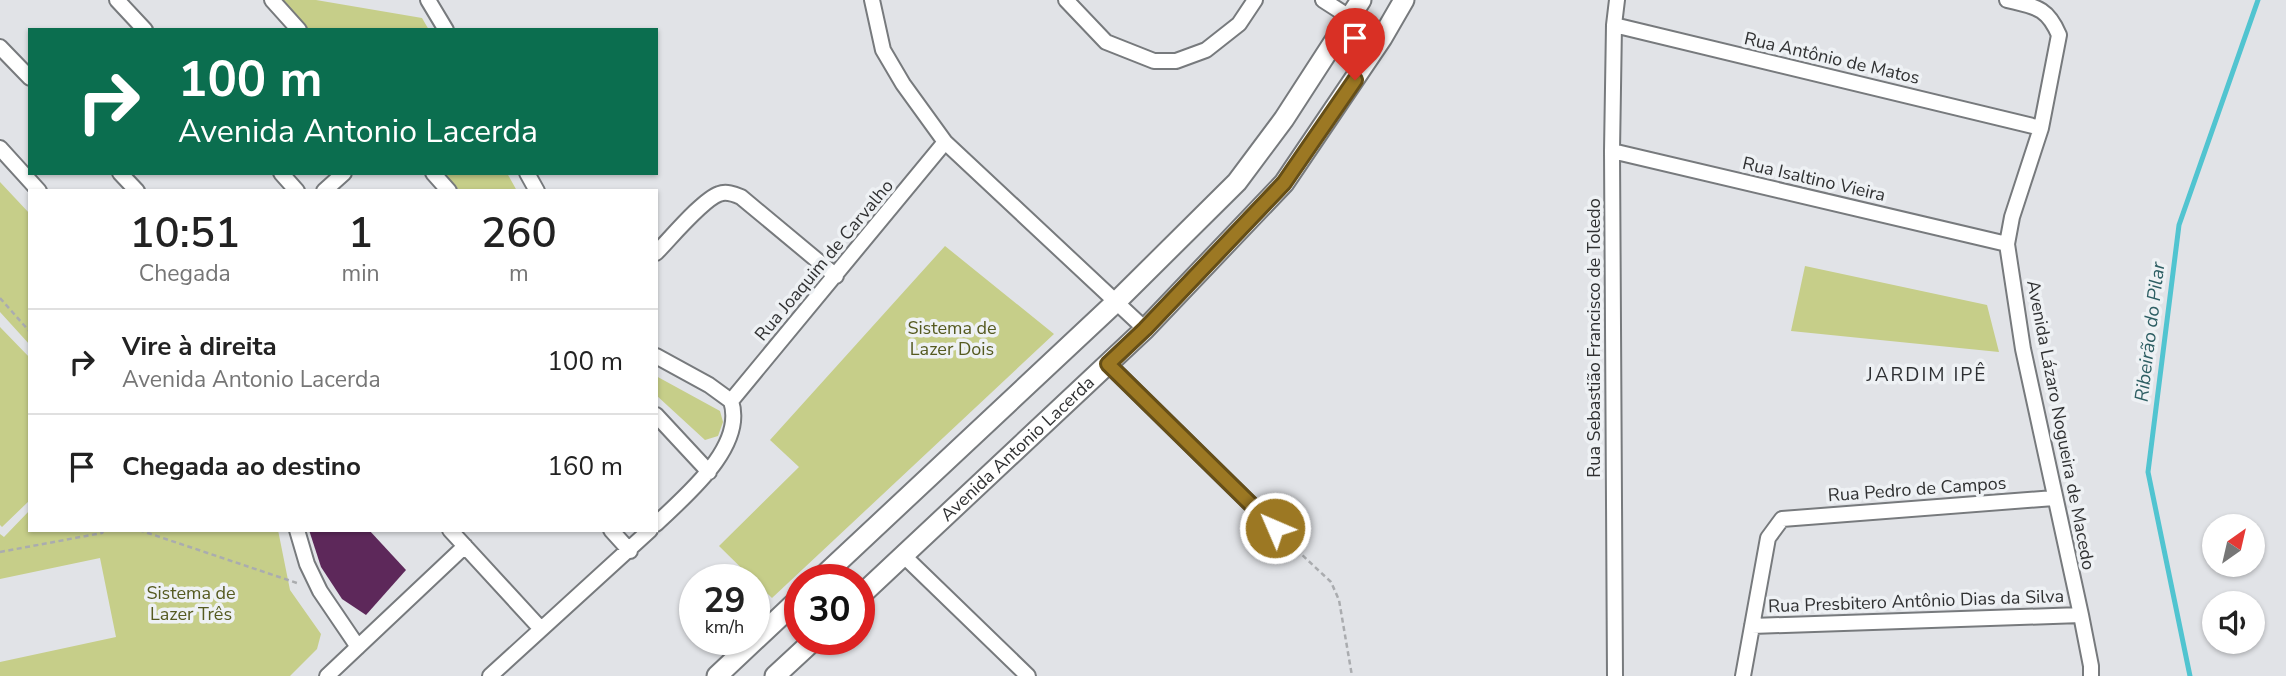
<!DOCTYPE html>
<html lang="pt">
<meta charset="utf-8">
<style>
:root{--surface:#fff;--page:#f6f6f6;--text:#222;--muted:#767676;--line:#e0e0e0}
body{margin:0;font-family:"Nunito Sans",sans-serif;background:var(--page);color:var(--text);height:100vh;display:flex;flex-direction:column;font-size:26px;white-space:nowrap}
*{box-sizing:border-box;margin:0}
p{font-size:23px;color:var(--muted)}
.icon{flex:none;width:38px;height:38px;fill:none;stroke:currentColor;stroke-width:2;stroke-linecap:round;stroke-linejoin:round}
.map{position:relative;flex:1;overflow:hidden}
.drawer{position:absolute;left:28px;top:189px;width:630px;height:343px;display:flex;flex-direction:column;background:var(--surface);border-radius:0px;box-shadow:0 2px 5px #0004}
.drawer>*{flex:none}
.top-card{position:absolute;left:28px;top:28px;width:630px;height:147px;border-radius:0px;box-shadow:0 2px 5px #0004;background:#0b6e4f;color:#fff;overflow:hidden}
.needle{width:46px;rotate:34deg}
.fabs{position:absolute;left:2202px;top:514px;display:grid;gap:14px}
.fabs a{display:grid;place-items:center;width:63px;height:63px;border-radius:50%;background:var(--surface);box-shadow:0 2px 5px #0004;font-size:35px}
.speed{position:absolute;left:679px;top:564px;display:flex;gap:14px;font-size:35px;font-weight:700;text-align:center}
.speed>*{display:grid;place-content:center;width:91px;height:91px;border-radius:50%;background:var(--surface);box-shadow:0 2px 5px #0004;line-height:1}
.speed small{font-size:18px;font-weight:400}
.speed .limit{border:10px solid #d22;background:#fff;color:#111}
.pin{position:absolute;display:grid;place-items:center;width:60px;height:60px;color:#fff;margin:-72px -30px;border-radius:50% 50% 50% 0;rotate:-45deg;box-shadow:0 0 7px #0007}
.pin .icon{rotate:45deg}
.me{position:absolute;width:77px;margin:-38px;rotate:315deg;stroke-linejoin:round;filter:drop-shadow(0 0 5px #0008)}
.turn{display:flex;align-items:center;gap:24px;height:147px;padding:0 35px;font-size:32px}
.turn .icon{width:91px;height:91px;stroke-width:2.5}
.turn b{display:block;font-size:49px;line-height:60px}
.eta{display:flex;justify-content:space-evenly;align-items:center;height:119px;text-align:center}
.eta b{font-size:42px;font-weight:600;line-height:49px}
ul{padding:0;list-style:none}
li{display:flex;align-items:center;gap:21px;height:105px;padding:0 35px;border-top:2px solid var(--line)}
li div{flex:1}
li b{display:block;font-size:26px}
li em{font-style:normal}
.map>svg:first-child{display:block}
.green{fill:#c6ce89}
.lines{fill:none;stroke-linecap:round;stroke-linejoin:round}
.stream{stroke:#51c4d0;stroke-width:5}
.building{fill:#5d285a}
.street-casing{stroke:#777a7d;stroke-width:18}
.secondary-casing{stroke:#777a7d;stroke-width:23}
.path{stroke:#aaacaf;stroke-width:2.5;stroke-dasharray:5 3.5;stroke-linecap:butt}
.street{stroke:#fff;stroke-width:14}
.secondary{stroke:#fff;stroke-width:19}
.route-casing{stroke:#654e17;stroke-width:18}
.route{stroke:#9c7823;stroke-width:12}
.labels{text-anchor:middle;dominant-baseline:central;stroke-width:7;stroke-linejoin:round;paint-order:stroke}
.street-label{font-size:18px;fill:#303132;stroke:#eef1f4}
.park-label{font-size:18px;fill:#555a20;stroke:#eef1f4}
.water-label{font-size:19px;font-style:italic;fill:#2d5e63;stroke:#eef1f4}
.neighbourhood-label{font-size:19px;letter-spacing:2px;fill:#2d2f32;stroke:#eef1f4}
</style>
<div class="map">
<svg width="2286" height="676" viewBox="0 0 2286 676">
<rect width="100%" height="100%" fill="#e1e3e7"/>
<!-- green -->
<path class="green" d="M 283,0 L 316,0 L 422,18 L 429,30 L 307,30 L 282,3 Z
M 443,173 L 507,173 L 517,191 L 460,191 Z
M 0,182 L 30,214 L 30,345 L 0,312 Z
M 945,246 L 1054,334 L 772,598 L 719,546 L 799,467 L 770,440 Z
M 1805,266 L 1987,305 L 1999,352 L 1791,331 Z
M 0,327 L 30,358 L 30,500 L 2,527 L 0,525 Z
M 656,376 L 720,411 L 723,422 L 718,436 L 705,440 L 656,395 Z
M 30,510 L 30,530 L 278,530 L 290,590 L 321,634 L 317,649 L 290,676 L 0,676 L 0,662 L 116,637 L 100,558 L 0,579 L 0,534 L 4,537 Z"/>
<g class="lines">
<!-- stream -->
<path class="stream" d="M 2190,676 L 2148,472 L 2179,225 L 2258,0"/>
</g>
<!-- building -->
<path class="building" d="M 309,530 L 369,530 L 406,570 L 366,615 L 342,599 L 321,567 Z"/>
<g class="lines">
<defs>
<path id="street" d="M 117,0 L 145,30
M 272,0 L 299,30
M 428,0 L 446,30
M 872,0 L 883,50 L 903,84 L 945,142 L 1145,329
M 1066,0 L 1106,42 L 1154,61 L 1176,61 L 1206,50 L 1239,24 L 1255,0
M 1323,0 L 1382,38
M 2007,0 C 2036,7 2047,7 2059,35 L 2041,128 L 2012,217 L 2007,244 L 2023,349 L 2081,615 L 2091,666 L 2091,676
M 1614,25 L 2041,128
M 0,47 L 30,78
M 0,148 L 39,191
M 1612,151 L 2007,244
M 120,173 L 137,191
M 281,173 L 297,191
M 433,173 L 449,191
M 527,173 L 537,191
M 324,191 L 344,173
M 656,253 C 670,239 702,200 719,194 C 726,191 734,194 741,197 L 836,276
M 656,356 L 709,385 L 731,401 C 746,447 685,496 656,524
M 1108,364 L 1275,528
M 731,401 L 945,142
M 656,415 L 709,472
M 297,530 L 307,564 L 320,591 L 358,647
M 450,530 L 541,629
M 611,530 L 630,551
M 904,556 L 1028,676
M 1752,626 L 2081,615
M 327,676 L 465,546
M 490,676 L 650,530
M 1615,676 L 1612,151 L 1614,25 L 1617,0
M 1743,676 L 1768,538 L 1782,519 L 2054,498"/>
<g id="secondary">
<path d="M 820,579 L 1117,301 L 1237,182 L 1284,119 L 1361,0"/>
<path id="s1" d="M 859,597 L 1145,329 L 1284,183 L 1382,38 L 1404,0"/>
<path d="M 717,676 L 800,598"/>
<path d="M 775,676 L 815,639"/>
</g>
</defs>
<!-- street casing -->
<use href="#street" class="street-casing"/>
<!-- secondary casing -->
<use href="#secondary" class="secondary-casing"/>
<!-- path -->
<path class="path" d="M 0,298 L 30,332
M 139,530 L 300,584
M 1284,538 L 1331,582 L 1339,600 L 1352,676
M 0,552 L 102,533 L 104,530"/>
<!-- street -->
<use href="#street" class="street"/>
<!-- secondary -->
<use href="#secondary" class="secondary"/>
</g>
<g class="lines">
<defs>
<path id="route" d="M 1275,528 L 1108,364 L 1145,329 L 1284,183 L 1355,80"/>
</defs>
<!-- route casing -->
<use href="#route" class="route-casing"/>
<!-- route -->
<use href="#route" class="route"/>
</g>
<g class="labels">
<!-- street labels -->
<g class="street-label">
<text transform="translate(1832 58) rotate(13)">Rua Antônio de Matos</text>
<text transform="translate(1814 179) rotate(13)">Rua Isaltino Vieira</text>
<text transform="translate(824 260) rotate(-50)">Rua Joaquim de Carvalho</text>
<text transform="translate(1594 338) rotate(-90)">Rua Sebastião Francisco de Toledo</text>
<text transform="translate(2061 425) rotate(79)">Avenida Lázaro Nogueira de Macedo</text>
<text stroke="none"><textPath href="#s1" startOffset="217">Avenida Antonio Lacerda</textPath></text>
<text transform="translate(1917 489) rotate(-4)">Rua Pedro de Campos</text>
<text transform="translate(1916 601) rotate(-2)">Rua Presbitero Antônio Dias da Silva</text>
</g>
<!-- park labels -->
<g class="park-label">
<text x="952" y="328">Sistema de<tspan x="952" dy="21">Lazer Dois</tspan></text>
<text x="191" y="593">Sistema de<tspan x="191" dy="21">Lazer Três</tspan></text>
</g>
<!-- water labels -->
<g class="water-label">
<text transform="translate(2150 332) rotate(-83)">Ribeirão do Pilar</text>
</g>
<!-- neighbourhood labels -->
<g class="neighbourhood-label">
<text x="1927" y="375">JARDIM IPÊ</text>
</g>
</g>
</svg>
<div class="fabs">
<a><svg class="needle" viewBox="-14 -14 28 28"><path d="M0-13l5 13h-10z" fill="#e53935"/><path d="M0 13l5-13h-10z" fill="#767676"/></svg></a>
<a><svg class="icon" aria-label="sound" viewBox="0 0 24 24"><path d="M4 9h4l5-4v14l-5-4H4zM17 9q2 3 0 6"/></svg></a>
</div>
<div class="speed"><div>29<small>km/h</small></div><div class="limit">30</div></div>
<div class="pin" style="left:1355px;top:80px;background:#d93025"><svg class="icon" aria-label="arrive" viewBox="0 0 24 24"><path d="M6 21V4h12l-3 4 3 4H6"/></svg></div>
<svg class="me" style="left:1275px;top:528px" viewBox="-20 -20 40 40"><circle r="17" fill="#9c7823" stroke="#fff" stroke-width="3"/><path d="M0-11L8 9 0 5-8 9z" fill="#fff"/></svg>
<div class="top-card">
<div class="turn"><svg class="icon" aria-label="right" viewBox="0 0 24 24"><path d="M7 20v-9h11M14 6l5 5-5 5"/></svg><div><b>100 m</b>Avenida Antonio Lacerda</div></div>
</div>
<section class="drawer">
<div class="eta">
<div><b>10:51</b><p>Chegada</p></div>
<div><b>1</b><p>min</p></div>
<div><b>260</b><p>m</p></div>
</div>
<ul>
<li><svg class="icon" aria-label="right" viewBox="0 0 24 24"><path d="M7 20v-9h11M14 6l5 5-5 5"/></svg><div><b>Vire à direita</b><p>Avenida Antonio Lacerda</p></div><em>100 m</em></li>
<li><svg class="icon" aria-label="arrive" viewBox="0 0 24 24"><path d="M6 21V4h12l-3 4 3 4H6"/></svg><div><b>Chegada ao destino</b></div><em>160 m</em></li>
</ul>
</section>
</div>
